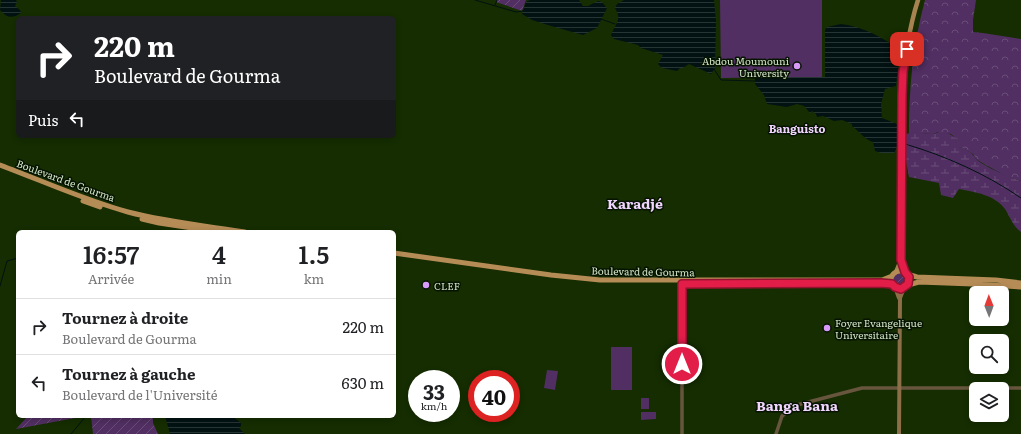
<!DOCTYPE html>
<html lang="fr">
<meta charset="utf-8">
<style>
:root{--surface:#fff;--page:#f2f2f2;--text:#202124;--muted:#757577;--line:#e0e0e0}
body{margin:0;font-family:Literata,serif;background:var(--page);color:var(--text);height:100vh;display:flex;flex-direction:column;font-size:15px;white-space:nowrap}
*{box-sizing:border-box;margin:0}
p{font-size:13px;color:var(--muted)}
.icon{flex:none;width:22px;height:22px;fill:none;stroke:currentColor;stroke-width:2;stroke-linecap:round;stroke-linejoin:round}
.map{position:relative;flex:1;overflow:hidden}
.side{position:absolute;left:16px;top:230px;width:380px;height:188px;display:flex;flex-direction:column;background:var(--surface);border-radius:6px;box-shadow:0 2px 6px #0003}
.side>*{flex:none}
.banner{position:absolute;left:16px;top:16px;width:380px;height:122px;border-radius:6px;box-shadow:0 2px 6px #0003;background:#202124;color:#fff;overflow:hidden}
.needle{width:26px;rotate:359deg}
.fabs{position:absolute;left:969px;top:286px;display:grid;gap:8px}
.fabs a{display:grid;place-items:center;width:40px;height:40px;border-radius:6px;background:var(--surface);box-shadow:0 2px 6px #0003;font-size:20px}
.speed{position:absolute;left:408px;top:370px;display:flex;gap:8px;font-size:20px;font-weight:700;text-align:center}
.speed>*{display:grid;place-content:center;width:52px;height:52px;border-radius:50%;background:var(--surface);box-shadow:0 2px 6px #0003;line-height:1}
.speed small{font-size:10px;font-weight:400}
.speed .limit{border:6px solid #d22;background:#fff;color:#111}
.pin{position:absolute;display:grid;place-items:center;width:34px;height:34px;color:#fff;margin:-17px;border-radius:8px;box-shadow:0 2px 6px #0006}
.me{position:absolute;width:44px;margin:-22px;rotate:0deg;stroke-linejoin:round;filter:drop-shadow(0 0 3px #0008)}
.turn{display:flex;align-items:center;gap:14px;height:84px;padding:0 12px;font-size:18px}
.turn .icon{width:52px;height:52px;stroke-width:2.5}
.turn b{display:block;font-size:28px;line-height:34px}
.then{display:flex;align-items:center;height:38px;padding:0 12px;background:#0003;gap:8px;font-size:15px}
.eta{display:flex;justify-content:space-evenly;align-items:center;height:68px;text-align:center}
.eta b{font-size:24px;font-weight:600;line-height:28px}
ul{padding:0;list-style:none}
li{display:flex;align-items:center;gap:12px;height:56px;padding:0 12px;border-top:1px solid var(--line)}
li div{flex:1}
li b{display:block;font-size:15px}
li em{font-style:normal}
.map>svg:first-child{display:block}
.grass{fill:#512f62}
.forest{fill:url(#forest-crowns)}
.wetland{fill:url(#wetland-marsh)}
.garden{fill:url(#garden-furrows)}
.water{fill:url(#water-rules)}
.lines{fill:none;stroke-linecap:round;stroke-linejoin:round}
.stream{stroke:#021212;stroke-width:1}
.tertiary{stroke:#67553e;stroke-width:3.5}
.secondary{stroke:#8c6f49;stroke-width:4}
.primary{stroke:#a88352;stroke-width:4.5}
.trunk{stroke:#b58c56;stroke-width:5}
.route-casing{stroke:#92132f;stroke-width:10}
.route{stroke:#e11d48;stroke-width:7}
.poi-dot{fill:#d89af8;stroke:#061300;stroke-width:1.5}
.labels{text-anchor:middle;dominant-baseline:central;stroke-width:3;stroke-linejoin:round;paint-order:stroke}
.poi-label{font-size:10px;fill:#d2e5c6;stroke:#061300;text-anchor:start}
.street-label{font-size:10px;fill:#d2e5c6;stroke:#061300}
.neighbourhood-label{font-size:11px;font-weight:bold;fill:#f1d7ff;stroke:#061300}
.district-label{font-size:14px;font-weight:bold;fill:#f1d7ff;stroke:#061300}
</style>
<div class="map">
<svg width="1021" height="434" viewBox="0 0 1021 434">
<defs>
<pattern id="forest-crowns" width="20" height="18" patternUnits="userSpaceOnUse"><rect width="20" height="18" fill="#512f62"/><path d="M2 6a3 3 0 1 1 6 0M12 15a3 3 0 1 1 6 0" fill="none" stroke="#694d77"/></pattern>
<pattern id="wetland-marsh" width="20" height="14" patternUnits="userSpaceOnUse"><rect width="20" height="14" fill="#512f62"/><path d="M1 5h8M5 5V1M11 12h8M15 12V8" fill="none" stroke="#694d77"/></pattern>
<pattern id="garden-furrows" width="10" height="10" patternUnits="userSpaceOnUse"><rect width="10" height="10" fill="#512f62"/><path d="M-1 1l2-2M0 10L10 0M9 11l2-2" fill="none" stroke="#694d77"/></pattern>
<pattern id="water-rules" width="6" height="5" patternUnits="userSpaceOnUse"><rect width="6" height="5" fill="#021212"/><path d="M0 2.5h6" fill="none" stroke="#263433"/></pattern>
</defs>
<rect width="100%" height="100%" fill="#152d00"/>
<!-- grass -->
<path class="grass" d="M 720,0 L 822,0 L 822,77 L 721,78 Z
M 611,347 L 632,347 L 632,390 L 611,390 Z
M 547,370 L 558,371 L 555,390 L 544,388 Z
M 641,398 L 649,398 L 649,409 L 641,409 Z
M 641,412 L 656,412 L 656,419 L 641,420 Z"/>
<!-- forest -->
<path class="forest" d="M 925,0 L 976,0 L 973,20 L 973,32 L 983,33 L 1021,39 L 1021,181 L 1006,176 L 984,164 L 976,159 L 973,154 L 968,151 L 959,147 L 959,141 L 951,134 L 938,132 L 933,134 L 909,133 C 909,87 913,44 925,0 Z"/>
<!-- wetland -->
<path class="wetland" d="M 941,131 C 948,133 953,135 959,141 L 959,147 C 964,149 970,151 973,155 C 976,158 974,157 977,160 C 987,168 1009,177 1021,181 L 1021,232 C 1013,226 1010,217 1005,209 C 995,195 975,192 959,189 L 953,198 L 941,195 L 939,183 L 909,177 L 905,155 L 905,135 C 913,130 922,134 931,134 C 935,134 938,132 941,131 Z"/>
<!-- garden -->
<path class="garden" d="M 497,0 L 526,0 L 522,11 L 496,2 Z
M893 280a7 7 0 1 1 14 0a7 7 0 1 1-14 0Z
M 28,416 L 86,416 L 16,429 Z
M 91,416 L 153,416 L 153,423 L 158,434 L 93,434 Z"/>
<!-- water -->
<path class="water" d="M 1,0 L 16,0 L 17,2 L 15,6 L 20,10 L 21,13 C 12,19 7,18 0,10 Z
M 530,0 L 579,0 L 583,6 L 588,6 L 598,1 L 602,2 L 607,8 L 597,28 L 583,35 L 551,26 L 532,20 L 522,14 L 526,2 Z
M 624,0 L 714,0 L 716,21 L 715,68 L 711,74 L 689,64 L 683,68 L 680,68 L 677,71 L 662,68 L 658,64 L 663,55 L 641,48 L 638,45 L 614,39 L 611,35 C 616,23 622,20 615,8 L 617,4 Z
M 841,24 C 862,26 884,38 900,50 L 896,86 L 885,89 L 881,104 L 882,118 L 897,124 L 897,147 L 894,153 L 881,153 L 875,151 L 873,142 C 864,139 859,131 852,126 L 852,124 L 842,120 L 834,121 L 823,116 L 817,117 L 816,114 L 812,111 L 810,113 L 804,106 L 797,104 L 787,107 L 767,104 L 764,95 L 755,84 L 755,77 L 825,77 L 825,30 L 827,27 Z
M 165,416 L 232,416 L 241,423 L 241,426 L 239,428 L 245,434 L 170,434 Z"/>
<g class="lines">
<!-- stream -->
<path class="stream" d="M 475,0 L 516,12 L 523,11
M 495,5 L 497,0
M 601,19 L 615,24
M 714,69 L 721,80 L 755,81
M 905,144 C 946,156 986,174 1021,198
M 0,286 L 7,261 L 18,258
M 71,434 L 86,416"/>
<!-- tertiary -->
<path class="tertiary" d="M 682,284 L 682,434
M 776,434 L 782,416 L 797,405 L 862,388 L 1021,388"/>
<!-- secondary -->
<path class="secondary" d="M 895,287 L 899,298
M 899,434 L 900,298 L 904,288"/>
<!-- primary -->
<path class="primary" d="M 896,272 L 901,260
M 905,272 L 901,260 L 902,96 C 904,64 908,31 918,0"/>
<!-- trunk -->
<path class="trunk" d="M 0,165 C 43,181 84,200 128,212 C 166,222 206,226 245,232
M 83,201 L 100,207
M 142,219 L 159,223 L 219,232
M 394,253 L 551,275 L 600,280 L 882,280 L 892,276
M891 280a9 9 0 1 1 18 0a9 9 0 1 1-18 0Z
M 907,274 L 917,277 L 996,280 L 1021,283
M 877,283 L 892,284
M 908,285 L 919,282 L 973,284 L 1021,287"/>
</g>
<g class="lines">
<defs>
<path id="route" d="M 682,364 L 682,284 L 881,283 L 892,284 L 895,287 L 901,289 L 908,284 L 909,277 L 905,272 L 901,260 L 902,96 L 903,72 L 907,49"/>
</defs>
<!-- route casing -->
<use href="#route" class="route-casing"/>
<!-- route -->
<use href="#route" class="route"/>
</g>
<!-- markers -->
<g class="poi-dot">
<circle cx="797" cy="66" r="4"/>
<circle cx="426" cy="285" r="4"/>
<circle cx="827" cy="328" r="4"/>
</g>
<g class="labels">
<!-- poi labels -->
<g class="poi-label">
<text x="789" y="60" text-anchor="end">Abdou Moumouni<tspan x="789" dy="12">University</tspan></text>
<text x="434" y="285">CLEF</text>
<text x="835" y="322">Foyer Evangelique<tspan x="835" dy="12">Universitaire</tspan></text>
</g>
<!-- street labels -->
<g class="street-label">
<text transform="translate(66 180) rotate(20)">Boulevard de Gourma</text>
<text transform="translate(643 271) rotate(1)">Boulevard de Gourma</text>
</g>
<!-- neighbourhood labels -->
<g class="neighbourhood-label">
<text x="797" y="128">Banguisto</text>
</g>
<!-- district labels -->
<g class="district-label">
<text x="635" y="203">Karadjé</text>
<text x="797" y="405">Banga Bana</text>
</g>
</g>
</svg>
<div class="fabs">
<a><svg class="needle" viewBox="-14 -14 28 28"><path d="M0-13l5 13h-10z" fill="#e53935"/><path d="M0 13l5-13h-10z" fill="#757577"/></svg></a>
<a><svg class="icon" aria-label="search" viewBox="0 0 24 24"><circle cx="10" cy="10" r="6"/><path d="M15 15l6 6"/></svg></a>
<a><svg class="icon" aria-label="layers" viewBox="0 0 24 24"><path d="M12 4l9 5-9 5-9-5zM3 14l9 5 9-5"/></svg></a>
</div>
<div class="speed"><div>33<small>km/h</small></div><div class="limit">40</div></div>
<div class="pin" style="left:907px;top:49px;background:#d93025"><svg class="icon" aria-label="arrive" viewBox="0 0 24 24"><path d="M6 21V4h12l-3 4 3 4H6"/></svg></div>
<svg class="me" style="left:682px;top:364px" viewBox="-20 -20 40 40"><circle r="17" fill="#e11d48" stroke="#fff" stroke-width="3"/><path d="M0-11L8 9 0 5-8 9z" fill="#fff"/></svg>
<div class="banner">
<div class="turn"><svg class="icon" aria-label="right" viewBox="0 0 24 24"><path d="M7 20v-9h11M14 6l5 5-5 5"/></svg><div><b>220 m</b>Boulevard de Gourma</div></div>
<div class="then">Puis<svg class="icon" aria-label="left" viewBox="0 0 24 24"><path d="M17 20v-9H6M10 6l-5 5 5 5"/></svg></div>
</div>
<section class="side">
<div class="eta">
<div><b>16:57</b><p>Arrivée</p></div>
<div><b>4</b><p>min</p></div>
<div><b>1.5</b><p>km</p></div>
</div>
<ul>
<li><svg class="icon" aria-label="right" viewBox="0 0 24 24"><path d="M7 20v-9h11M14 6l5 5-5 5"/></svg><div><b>Tournez à droite</b><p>Boulevard de Gourma</p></div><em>220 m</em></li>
<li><svg class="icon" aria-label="left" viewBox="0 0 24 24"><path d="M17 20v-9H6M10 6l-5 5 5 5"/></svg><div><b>Tournez à gauche</b><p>Boulevard de l'Université</p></div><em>630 m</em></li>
</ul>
</section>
</div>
